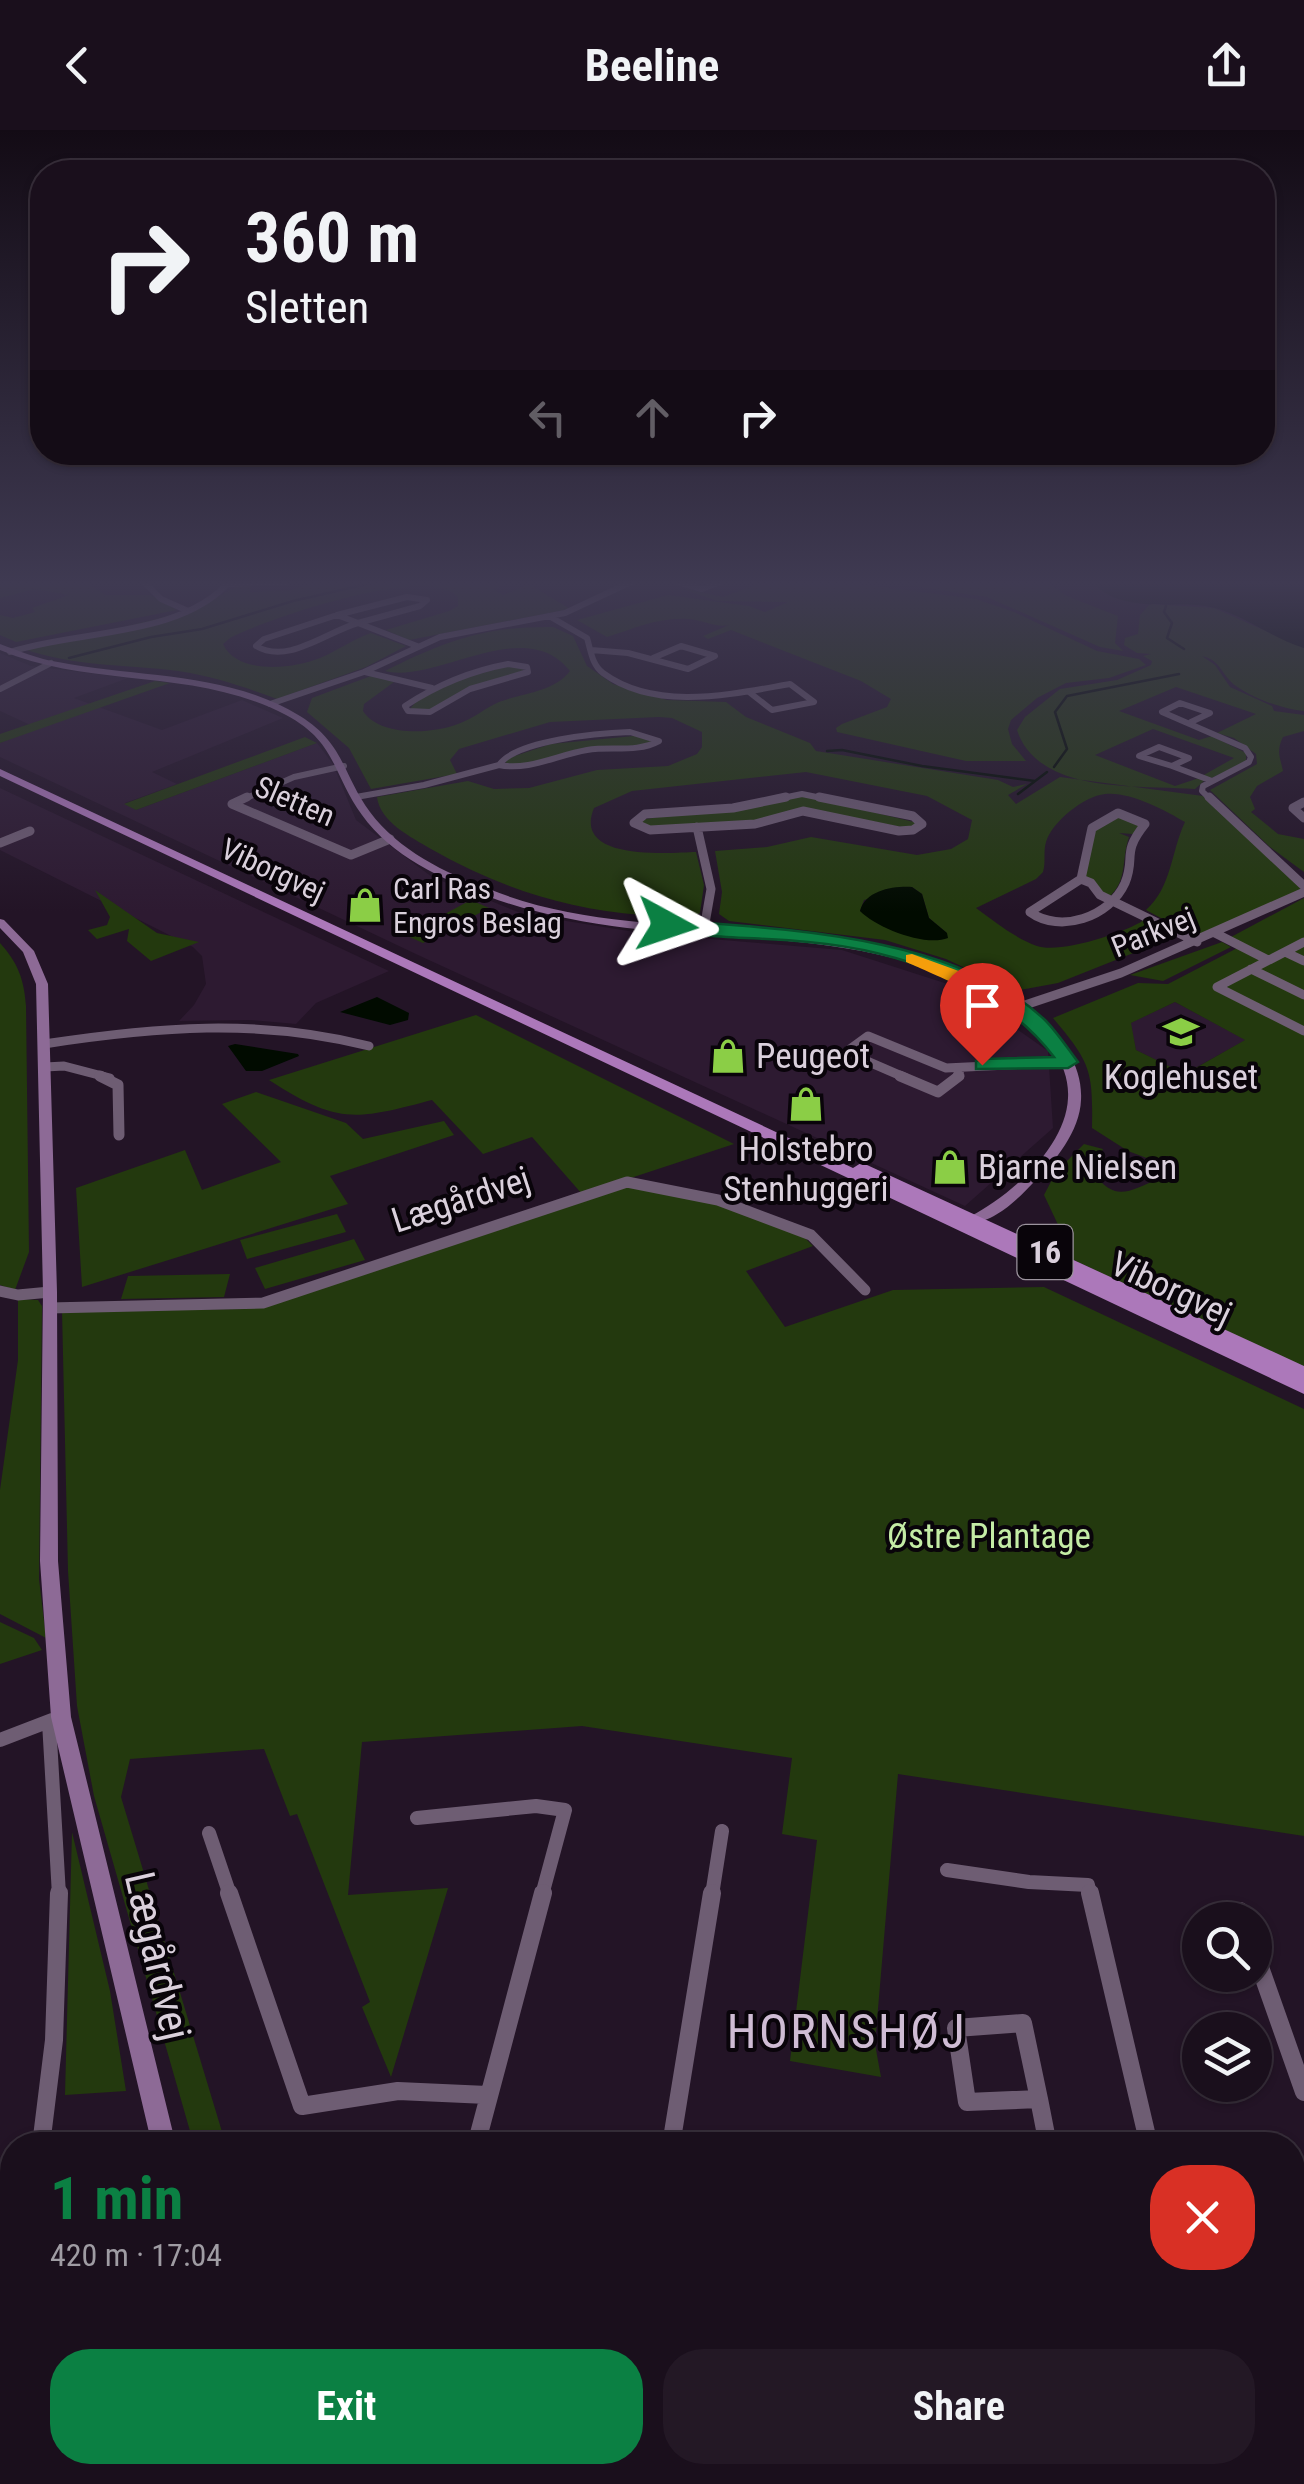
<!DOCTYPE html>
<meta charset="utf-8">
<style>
:root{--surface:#1a0f1c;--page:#231825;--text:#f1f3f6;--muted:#9f9ca3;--line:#382f3b;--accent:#0b8043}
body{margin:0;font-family:"Roboto Condensed",sans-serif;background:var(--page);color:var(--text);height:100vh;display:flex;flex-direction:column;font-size:38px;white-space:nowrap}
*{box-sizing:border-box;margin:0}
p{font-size:32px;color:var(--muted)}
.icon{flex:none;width:55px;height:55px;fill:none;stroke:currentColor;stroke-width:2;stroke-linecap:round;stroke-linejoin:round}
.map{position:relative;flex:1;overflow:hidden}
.details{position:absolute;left:0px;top:2002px;width:1305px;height:352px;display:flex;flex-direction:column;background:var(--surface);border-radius:40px 40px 0 0;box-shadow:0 2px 8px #0004,0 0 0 2px var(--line)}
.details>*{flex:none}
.hud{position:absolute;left:30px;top:30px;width:1245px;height:305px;border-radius:40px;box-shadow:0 2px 8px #0004,0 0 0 2px var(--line);background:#1a0f1c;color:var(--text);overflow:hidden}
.tools{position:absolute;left:1182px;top:1772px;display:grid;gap:20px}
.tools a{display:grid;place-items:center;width:90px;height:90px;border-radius:50%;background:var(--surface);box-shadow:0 2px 8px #0004,0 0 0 2px var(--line);font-size:50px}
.pin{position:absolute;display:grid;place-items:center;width:85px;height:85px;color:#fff;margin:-102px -42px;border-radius:50% 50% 50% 0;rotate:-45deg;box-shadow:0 0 10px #0007}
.pin .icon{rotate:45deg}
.me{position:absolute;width:110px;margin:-55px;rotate:95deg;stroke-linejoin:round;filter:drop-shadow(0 0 8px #0008)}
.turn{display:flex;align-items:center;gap:35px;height:210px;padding:0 50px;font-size:45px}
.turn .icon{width:130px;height:130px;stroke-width:2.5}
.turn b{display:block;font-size:70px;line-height:85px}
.lanes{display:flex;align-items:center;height:95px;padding:0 50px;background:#0003;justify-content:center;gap:50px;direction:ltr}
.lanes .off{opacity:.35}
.round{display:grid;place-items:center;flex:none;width:105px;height:105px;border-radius:40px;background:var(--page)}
.overview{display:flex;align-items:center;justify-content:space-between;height:170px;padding:0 50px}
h1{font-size:60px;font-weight:700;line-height:75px;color:var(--accent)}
.button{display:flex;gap:20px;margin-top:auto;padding:20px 50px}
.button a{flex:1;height:115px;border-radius:40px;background:var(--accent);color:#fff;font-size:40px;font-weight:700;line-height:115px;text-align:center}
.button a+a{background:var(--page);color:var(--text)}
header{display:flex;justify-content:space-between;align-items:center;height:130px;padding:0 50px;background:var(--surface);font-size:45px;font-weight:700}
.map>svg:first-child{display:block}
.built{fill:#2d1a31}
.green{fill:#23390e;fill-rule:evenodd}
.water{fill:#010b00}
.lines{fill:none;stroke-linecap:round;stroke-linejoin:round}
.stream-far1{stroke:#010b00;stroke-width:2.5}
.stream{stroke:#010b00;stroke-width:6}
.street-far4{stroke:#6e5d73;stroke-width:6}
.street-far3{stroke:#6e5d73;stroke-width:9}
.street-far2{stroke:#6e5d73;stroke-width:11}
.street-far1{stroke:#6e5d73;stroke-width:14}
.street{stroke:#6e5d73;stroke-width:18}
.secondary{fill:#8d6a96;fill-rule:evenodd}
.primary{fill:#ac78ba;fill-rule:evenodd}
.route{fill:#0b8043;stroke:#07532c;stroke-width:2.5}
.slow{fill:#f59e0b}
.labels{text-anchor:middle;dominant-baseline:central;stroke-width:8;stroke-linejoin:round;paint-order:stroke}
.far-street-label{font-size:30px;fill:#dad0dc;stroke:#09040a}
.far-poi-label{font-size:30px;fill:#dad0dc;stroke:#09040a;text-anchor:start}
.shield{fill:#09040a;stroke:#9b939d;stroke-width:2.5}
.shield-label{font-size:32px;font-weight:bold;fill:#dad0dc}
.poi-label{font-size:35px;fill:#dad0dc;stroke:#09040a;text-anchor:start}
.street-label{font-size:35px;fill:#dad0dc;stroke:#09040a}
.park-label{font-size:35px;fill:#c4eca5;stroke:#09040a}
.near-street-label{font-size:42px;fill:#dad0dc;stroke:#09040a}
.near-quarter-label{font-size:48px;letter-spacing:2.5px;fill:#cfbcd4;stroke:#09040a}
</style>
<header><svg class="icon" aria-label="back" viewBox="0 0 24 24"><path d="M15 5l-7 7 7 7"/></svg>Beeline<svg class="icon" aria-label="share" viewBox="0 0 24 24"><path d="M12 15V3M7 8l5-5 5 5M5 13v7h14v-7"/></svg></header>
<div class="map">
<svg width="1304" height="2354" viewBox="0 0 1304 2354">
<rect width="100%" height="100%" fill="#231426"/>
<!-- built -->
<path class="built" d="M 0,523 L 31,536 L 128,548 L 74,568 L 162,600 L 242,570 L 283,588 L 152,642 L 177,654 L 125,673 L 136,680 L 317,613 L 333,634 L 356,690 L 432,747 L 523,784 L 641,803 L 842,820 L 957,857 L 1048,921 L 1053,998 L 965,1076 L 418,825 L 0,627 L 0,613 L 37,598 L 0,581 Z
M 0,658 L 389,841 L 316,873 L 296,894 L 251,890 L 179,891 L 194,875 L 206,854 L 202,826 L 193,817 L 0,720 Z
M 1175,872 L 1246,910 L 1184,944 L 1136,920 L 1130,893 Z"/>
<!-- green -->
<path class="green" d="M 0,452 L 85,452 L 106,465 L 151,465 L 177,480 L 16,512 L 0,505 L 0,485 L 13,488 L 35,482 L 32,478 L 69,465 L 35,459 L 0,468 Z
M 318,452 L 511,452 L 494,459 L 503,465 L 529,454 L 570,479 L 409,510 L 386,500 L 449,481 L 458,476 L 458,467 C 429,433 266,489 230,508 L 223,514 C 237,545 293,539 320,528 C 337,521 353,509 371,503 L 406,516 L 366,537 L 277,569 C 247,558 217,547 178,541 C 125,534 75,537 24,519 C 82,507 138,495 195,478 C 217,471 228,456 251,454 L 250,462 L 290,460 Z
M 762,452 L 847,453 L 843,456 L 851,453 L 976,469 L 1014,482 L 1097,521 L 1139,529 L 1146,535 L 1109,548 L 1066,553 L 1037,568 L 1011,590 L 1008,599 L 1012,614 L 1026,631 L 966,631 L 837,602 L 836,598 L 842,594 L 887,577 L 891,569 L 861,551 L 731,500 L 708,509 L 703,506 L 729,495 C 716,498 703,490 689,489 C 658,487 636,498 607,507 L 577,490 L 668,465 L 749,476 L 765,482 L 788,472 L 717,471 L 681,458 L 723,467 Z
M 886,452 L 1047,452 L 1067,466 L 1118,486 L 1115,513 L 1123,521 L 1100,517 L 987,467 Z
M 1150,474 L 1214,478 L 1304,518 L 1304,581 C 1283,579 1254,569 1236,556 C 1221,545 1221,530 1202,526 L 1215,535 L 1230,557 L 1272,576 L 1274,581 L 1304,585 L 1304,601 L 1283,607 C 1276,621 1280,627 1283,641 L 1257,656 L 1250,667 L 1255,679 L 1251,682 L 1278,704 L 1304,709 L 1304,742 L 1270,717 L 1210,660 L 1257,634 L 1256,624 L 1234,608 L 1217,603 L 1256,584 L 1176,557 L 1119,581 L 1199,610 L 1212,606 L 1246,623 L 1246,632 L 1212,648 L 1202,646 L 1234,628 L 1153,599 L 1095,625 L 1175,656 L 1199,648 L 1205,650 L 1195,659 C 1140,655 1038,665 1017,600 L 1025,587 L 1060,559 L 1117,550 L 1151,535 L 1152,531 L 1143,526 L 1151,524 L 1137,523 L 1124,515 L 1125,508 L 1138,504 L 1140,485 Z
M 553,497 L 573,506 L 587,536 L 613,554 L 667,570 L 726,572 L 746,587 L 810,613 L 816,621 L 998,650 L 1013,657 L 1027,654 L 1008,665 L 1016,674 L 1060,647 L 1203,666 L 1301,759 L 1196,807 L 1146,780 C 1172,757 1171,721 1185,692 C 1165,680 1129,661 1105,664 C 1084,666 1052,692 1046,712 C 1043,722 1046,732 1043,742 L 1036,749 L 976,778 C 995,792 1015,808 1037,816 C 1059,824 1125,803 1144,790 L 1176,806 L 1058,853 L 1014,861 L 946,829 L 885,810 L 729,791 L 719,784 L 722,762 L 715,721 L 767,717 L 811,707 L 917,725 L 951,719 L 968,709 L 972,690 L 927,666 L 806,642 L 632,661 L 594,678 C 572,731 667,723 696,722 L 704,755 L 700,783 L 695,786 C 677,789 659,786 641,785 C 564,779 498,757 431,719 C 411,707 380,692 377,667 L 468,651 L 494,659 L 529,658 L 597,640 L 668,636 L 697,624 L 702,617 L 702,602 L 672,588 L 659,587 L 550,592 L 459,619 L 450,630 L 457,644 L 371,659 L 349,618 L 307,582 L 312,568 L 371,546 L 394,552 L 364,574 L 363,581 C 380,607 432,604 458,594 C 473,589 485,578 499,572 C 523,563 554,562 570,541 C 525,483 436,554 385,541 C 445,511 485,496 553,497 ZM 912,757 L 922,764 L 929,788 L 947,803 L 860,781 L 864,770 Z
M 509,536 L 525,540 L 462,561 L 429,581 L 410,579 C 429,552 477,545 509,536 Z
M 155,551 L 170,553 L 0,613 L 0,604 Z
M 644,605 L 652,608 L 650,615 L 595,618 L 520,635 L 510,636 L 503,630 L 551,614 Z
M 305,607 L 317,613 L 136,680 L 124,674 Z
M 806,666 L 918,693 L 912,699 L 813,680 L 756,692 L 649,698 L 639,690 Z
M 1113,686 L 1131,688 L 1140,698 L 1133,704 L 1119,703 L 1129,707 C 1121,730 1128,750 1109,767 L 1085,748 L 1095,701 Z
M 95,760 L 157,803 L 199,812 L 151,831 L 127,811 L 129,799 L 97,809 L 88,800 L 107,795 L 110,787 Z
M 1304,768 L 1304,1238 L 1046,1117 L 1061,1101 L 1044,1065 L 1056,1042 L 1084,1014 L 1103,1019 L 1092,1041 C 1116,1074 1128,1061 1161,1048 L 1160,1033 L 1128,1021 L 1092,998 C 1093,941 1091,933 1053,888 L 1138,853 L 1168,854 L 1245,814 L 1231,807 ZM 1175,872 L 1245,910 L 1185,944 L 1136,920 L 1131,893 Z
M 471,770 L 489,778 L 423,813 L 405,805 Z
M 1222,812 L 1231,817 L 1163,851 L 1130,845 Z
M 0,813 C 18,833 24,849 26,876 L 29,1122 L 15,1160 L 0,1155 Z
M 476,885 L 734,1014 L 582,1064 L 532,1007 L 483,1024 L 432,970 C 356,990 338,995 269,950 Z
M 256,962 L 346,993 L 363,1009 L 444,991 L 454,1005 L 330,1046 L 348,1074 L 82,1157 L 76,1058 L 185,1020 L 202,1060 L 281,1032 L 222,974 Z
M 624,1056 L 718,1074 L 804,1107 L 813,1116 L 746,1141 L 785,1197 L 893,1160 L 1044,1157 L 1304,1279 L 1304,1706 L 898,1644 L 875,1914 L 881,1947 L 790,1931 L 817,1710 L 782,1704 L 792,1628 L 582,1596 L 362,1612 L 348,1765 L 448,1758 L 391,1947 L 362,1877 L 370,1872 L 297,1684 L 290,1686 L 264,1619 L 130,1629 L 121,1667 L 226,2015 L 194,2015 L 94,1666 L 77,1576 L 68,1441 L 62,1181 L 247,1179 Z
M 337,1084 L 346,1102 L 247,1129 L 240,1110 Z
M 354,1109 L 365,1130 L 265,1159 L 255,1138 Z
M 230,1144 L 224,1167 L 121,1169 L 128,1146 Z
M 18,1169 L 38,1170 L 42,1176 L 39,1449 L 46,1508 L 0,1484 L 0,1360 L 18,1230 Z
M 0,1492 L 34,1508 L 42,1520 L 0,1534 Z
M 72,1702 L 110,1861 L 126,1961 L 65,1965 Z
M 723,2342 L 732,2354 L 408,2354 L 383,2343 Z
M 31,2343 L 224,2343 L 228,2354 L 33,2354 Z"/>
<!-- water -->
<path class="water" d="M 1093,452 L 1304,452 L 1304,518 C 1267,507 1236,477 1196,475 C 1164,473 1116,481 1093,452 Z
M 912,757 L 922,764 L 929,788 L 947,803 L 948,808 C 925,817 877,798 860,781 C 866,760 893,756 912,757 Z
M 377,867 L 409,883 L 408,890 L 390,895 L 340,882 Z
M 235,914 L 298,924 L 299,926 L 262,941 L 246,941 L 228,916 Z"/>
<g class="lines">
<!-- stream-far1 -->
<path class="stream-far1" d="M 835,453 L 843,452
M 1166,476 L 1164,482 L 1172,493 L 1167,508 L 1184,519
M 69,528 L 151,507 L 202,499 L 293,471 L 376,452
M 827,621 L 842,620 L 922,636 L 1035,651
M 1054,637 L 1067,619 L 1055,582 L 1067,566 L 1179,544
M 1018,664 L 1047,642"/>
<!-- stream -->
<path class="stream" d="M 0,2260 L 12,2257
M 687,2342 L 701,2354"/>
<!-- street-far4 -->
<path class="street-far4" d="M 677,452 L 702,459 L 720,452
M 146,454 L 161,469 L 188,481
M 228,454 L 285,452
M 337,485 L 358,493
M 337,485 L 264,509 L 256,516 C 288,535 326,502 358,493
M 337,485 L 407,467 L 427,470 L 420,476 L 358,493
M 549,486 L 587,508 C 591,521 592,535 603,543 C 656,582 732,564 790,554 L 814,572 L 772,580 L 749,562
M 358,493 L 417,516
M 591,520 L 628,523 L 688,539 L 715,526 L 681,516 L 653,528
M 10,522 C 77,500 181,507 229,452
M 508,534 L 527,537 L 528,542 L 470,559 L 430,582 L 408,581 L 405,576 C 437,555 470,541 508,534 Z
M 365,542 L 432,558
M 0,559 L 51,533
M 270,574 L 364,542 L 440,507 L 565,483 L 631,452
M 1191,592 L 1210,583 L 1180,573 L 1162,582 L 1245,618 L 1251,627 L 1249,632 L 1203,656 L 1202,661 L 1211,670
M 630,602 L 659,611 C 637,623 611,616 587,620 C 557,625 529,641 499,635 C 516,610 600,603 630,602 Z
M 1159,617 L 1189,628 L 1172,636 L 1139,626 Z
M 1172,636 L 1212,651
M 356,667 L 424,655 L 499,635
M 242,670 L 294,647 L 344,636
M 773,670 L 802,664 L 831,670"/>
<!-- street-far3 -->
<path class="street-far3" d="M 247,667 L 232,674 L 351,725 L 390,709
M 786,667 L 733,678 L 645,684 L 634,693 L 650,700 L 755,694 L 803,681 L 899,701 L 913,700 L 922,694 L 913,686 L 819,667
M 1209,667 L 1304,756
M 1304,672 L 1293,678 L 1304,688
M 1118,683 L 1145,694 C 1121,724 1136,726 1125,753 C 1110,787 1060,804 1030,782 L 1081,749 L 1092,698 Z
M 697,697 L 711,759 L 704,799
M 0,713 L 30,701
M 1081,749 L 1091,753 L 1100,765 L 1197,812
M 1215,803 L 1268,830
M 1304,812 L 1217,857 L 1304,901
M 1285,822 L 1304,831
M 1251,839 L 1304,865
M 1016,878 L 1121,843 L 1304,762
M 44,914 C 155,897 259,888 369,916
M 45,937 L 64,936 L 110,948
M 906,948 L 846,922 L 868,906 L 946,938 L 1068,932
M 956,948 L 961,938"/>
<!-- street-far2 -->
<path class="street-far2" d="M 100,946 L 118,955 L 119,1005
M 900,946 L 938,962 L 959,946
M 0,1161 L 18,1165 L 50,1162
M 49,1178 L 263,1173 L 627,1052 L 718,1070 L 811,1105 L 865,1160"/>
<!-- street-far1 -->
<path class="street-far1" d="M 49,1592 L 59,1765
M 0,1610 L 52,1590
M 417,1688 L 536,1676 L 565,1680 L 542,1765
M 209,1703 L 230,1765
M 947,1740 L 1029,1752 L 1088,1755 L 1090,1765
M 712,1765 L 722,1701"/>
<!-- street -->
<path class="street" d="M 229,1763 L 302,1976 L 398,1961 L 487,1965
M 1090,1763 L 1149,2015
M 1240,1781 L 1243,1790
M 1255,1823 L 1304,1962
M 1023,1893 L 1039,1969 L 967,1972 L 956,1898 Z
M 1039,1969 L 1048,2015
M 41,2015 L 54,1910 L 59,1763
M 476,2015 L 543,1763
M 671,2015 L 712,1763
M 0,2191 L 12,2191
M 1292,2260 L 1304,2263
M 1065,2342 L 1074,2354
M 1276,2342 L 1304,2349
M 777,2353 L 779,2342
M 1261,2354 L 1271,2342"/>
<!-- secondary -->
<path class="secondary" d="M 0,514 C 19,521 38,529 58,532 C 139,548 226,541 300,586 C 345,614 342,644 370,682 C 398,720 445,743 489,759 C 533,777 581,786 629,791 C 711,800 796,796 877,816 C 944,832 1086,883 1081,970 C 1080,1001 1055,1032 1033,1053 C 1019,1068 993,1094 971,1092 L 969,1089 L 971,1086 C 1011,1065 1066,1017 1068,968 C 1070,934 1046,906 1020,887 C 902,800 764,814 627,798 C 580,792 532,783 487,766 C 442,749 391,726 362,685 C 332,644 337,612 286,585 C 194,537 92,559 0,520 Z
M 0,789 L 4,790 L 34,821 L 48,854 L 57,1162 L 58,1431 L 71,1587 L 176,2015 L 152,2015 L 51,1587 L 40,1431 L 43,1162 L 36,854 L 23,822 L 0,798 Z
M 234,2342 L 261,2342 L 264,2354 L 238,2354 Z"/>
<!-- primary -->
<path class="primary" d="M 0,639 L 853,1038 L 861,1033 L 867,1035 L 1304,1236 L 1304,1264 L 0,646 Z"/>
</g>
<!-- sky -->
<linearGradient id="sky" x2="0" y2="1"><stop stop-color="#130b15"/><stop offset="0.58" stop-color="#3f3a52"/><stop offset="1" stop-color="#3f3a52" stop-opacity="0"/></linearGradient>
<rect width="1304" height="782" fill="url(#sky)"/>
<!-- route -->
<path class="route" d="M 667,790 C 783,799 955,805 1045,890 C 1057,902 1068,919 1078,932 L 1068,938 L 976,939 L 976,931 L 982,929 L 1054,927 C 999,854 897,820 808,812 C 760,807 708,809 661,799 L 659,795 Z"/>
<!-- slow -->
<path class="slow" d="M 912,824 L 978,848 L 1017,873 L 1014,877 C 1005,878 924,839 906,832 L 906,825 Z"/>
<!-- icons -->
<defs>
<symbol id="shop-bare" viewBox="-9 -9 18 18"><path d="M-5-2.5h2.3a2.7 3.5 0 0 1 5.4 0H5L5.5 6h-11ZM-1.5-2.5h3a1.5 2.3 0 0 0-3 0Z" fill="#8bce46" stroke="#09040a" stroke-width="2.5" paint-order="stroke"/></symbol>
<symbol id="school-bare" viewBox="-9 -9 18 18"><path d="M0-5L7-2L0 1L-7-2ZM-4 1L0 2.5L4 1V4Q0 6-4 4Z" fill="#8bce46" stroke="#09040a" stroke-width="2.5" paint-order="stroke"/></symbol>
</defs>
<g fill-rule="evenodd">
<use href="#shop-bare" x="340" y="750" width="50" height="50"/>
<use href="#school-bare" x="1156" y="877" width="50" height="50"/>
<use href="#shop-bare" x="703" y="901" width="50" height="50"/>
<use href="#shop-bare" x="781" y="949" width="50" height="50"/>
<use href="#shop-bare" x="925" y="1012" width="50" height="50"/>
</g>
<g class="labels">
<!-- far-street labels -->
<g class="far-street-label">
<text transform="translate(295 671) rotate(23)">Sletten</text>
<text transform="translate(273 740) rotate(25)">Viborgvej</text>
<text transform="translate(1153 802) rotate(-22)">Parkvej</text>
</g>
<!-- far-poi labels -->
<g class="far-poi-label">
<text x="393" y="758">Carl Ras<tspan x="393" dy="34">Engros Beslag</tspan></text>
</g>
<!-- shield labels -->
<rect class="shield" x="1017.5" y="1095" width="55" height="54" rx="8"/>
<g class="shield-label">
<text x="1045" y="1122">16</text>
</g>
<!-- poi labels -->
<g class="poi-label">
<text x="756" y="926">Peugeot</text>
<text x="1181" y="947" text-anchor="middle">Koglehuset</text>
<text x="806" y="1019" text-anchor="middle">Holstebro<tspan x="806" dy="40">Stenhuggeri</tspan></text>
<text x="978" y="1037">Bjarne Nielsen</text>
</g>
<!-- street labels -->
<g class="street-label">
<text transform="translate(461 1070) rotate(-18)">Lægårdvej</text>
<text transform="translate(1171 1159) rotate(25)">Viborgvej</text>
</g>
<!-- park labels -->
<g class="park-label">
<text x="989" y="1406">Østre Plantage</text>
</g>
<!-- near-street labels -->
<g class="near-street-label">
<text transform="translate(158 1826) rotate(77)">Lægårdvej</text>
</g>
<!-- near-quarter labels -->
<g class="near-quarter-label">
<text x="847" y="1901">HORNSHØJ</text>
</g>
</g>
</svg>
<div class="tools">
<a><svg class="icon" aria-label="search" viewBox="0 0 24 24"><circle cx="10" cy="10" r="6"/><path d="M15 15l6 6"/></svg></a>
<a><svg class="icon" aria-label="layers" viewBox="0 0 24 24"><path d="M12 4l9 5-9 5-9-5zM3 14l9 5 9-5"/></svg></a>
</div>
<div class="pin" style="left:982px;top:935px;background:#d93025"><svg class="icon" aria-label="arrive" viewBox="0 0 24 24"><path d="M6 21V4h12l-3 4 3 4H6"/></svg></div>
<svg class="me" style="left:667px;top:795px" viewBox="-20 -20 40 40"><path d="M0-17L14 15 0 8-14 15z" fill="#0b8043" stroke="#fff" stroke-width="4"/></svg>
<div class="hud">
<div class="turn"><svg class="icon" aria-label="right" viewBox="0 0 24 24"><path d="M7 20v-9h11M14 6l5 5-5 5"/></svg><div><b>360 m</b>Sletten</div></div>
<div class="lanes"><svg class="icon off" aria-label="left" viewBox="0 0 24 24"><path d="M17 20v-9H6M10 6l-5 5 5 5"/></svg><svg class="icon off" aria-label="ahead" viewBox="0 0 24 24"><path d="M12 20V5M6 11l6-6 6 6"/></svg><svg class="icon" aria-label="right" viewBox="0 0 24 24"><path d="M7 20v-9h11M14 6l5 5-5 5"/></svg></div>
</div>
<section class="details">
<div class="overview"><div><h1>1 min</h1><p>420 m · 17:04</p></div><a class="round" style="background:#d93025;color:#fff"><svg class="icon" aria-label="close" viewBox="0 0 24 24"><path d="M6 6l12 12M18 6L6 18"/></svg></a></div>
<div class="button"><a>Exit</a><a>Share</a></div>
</section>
</div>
